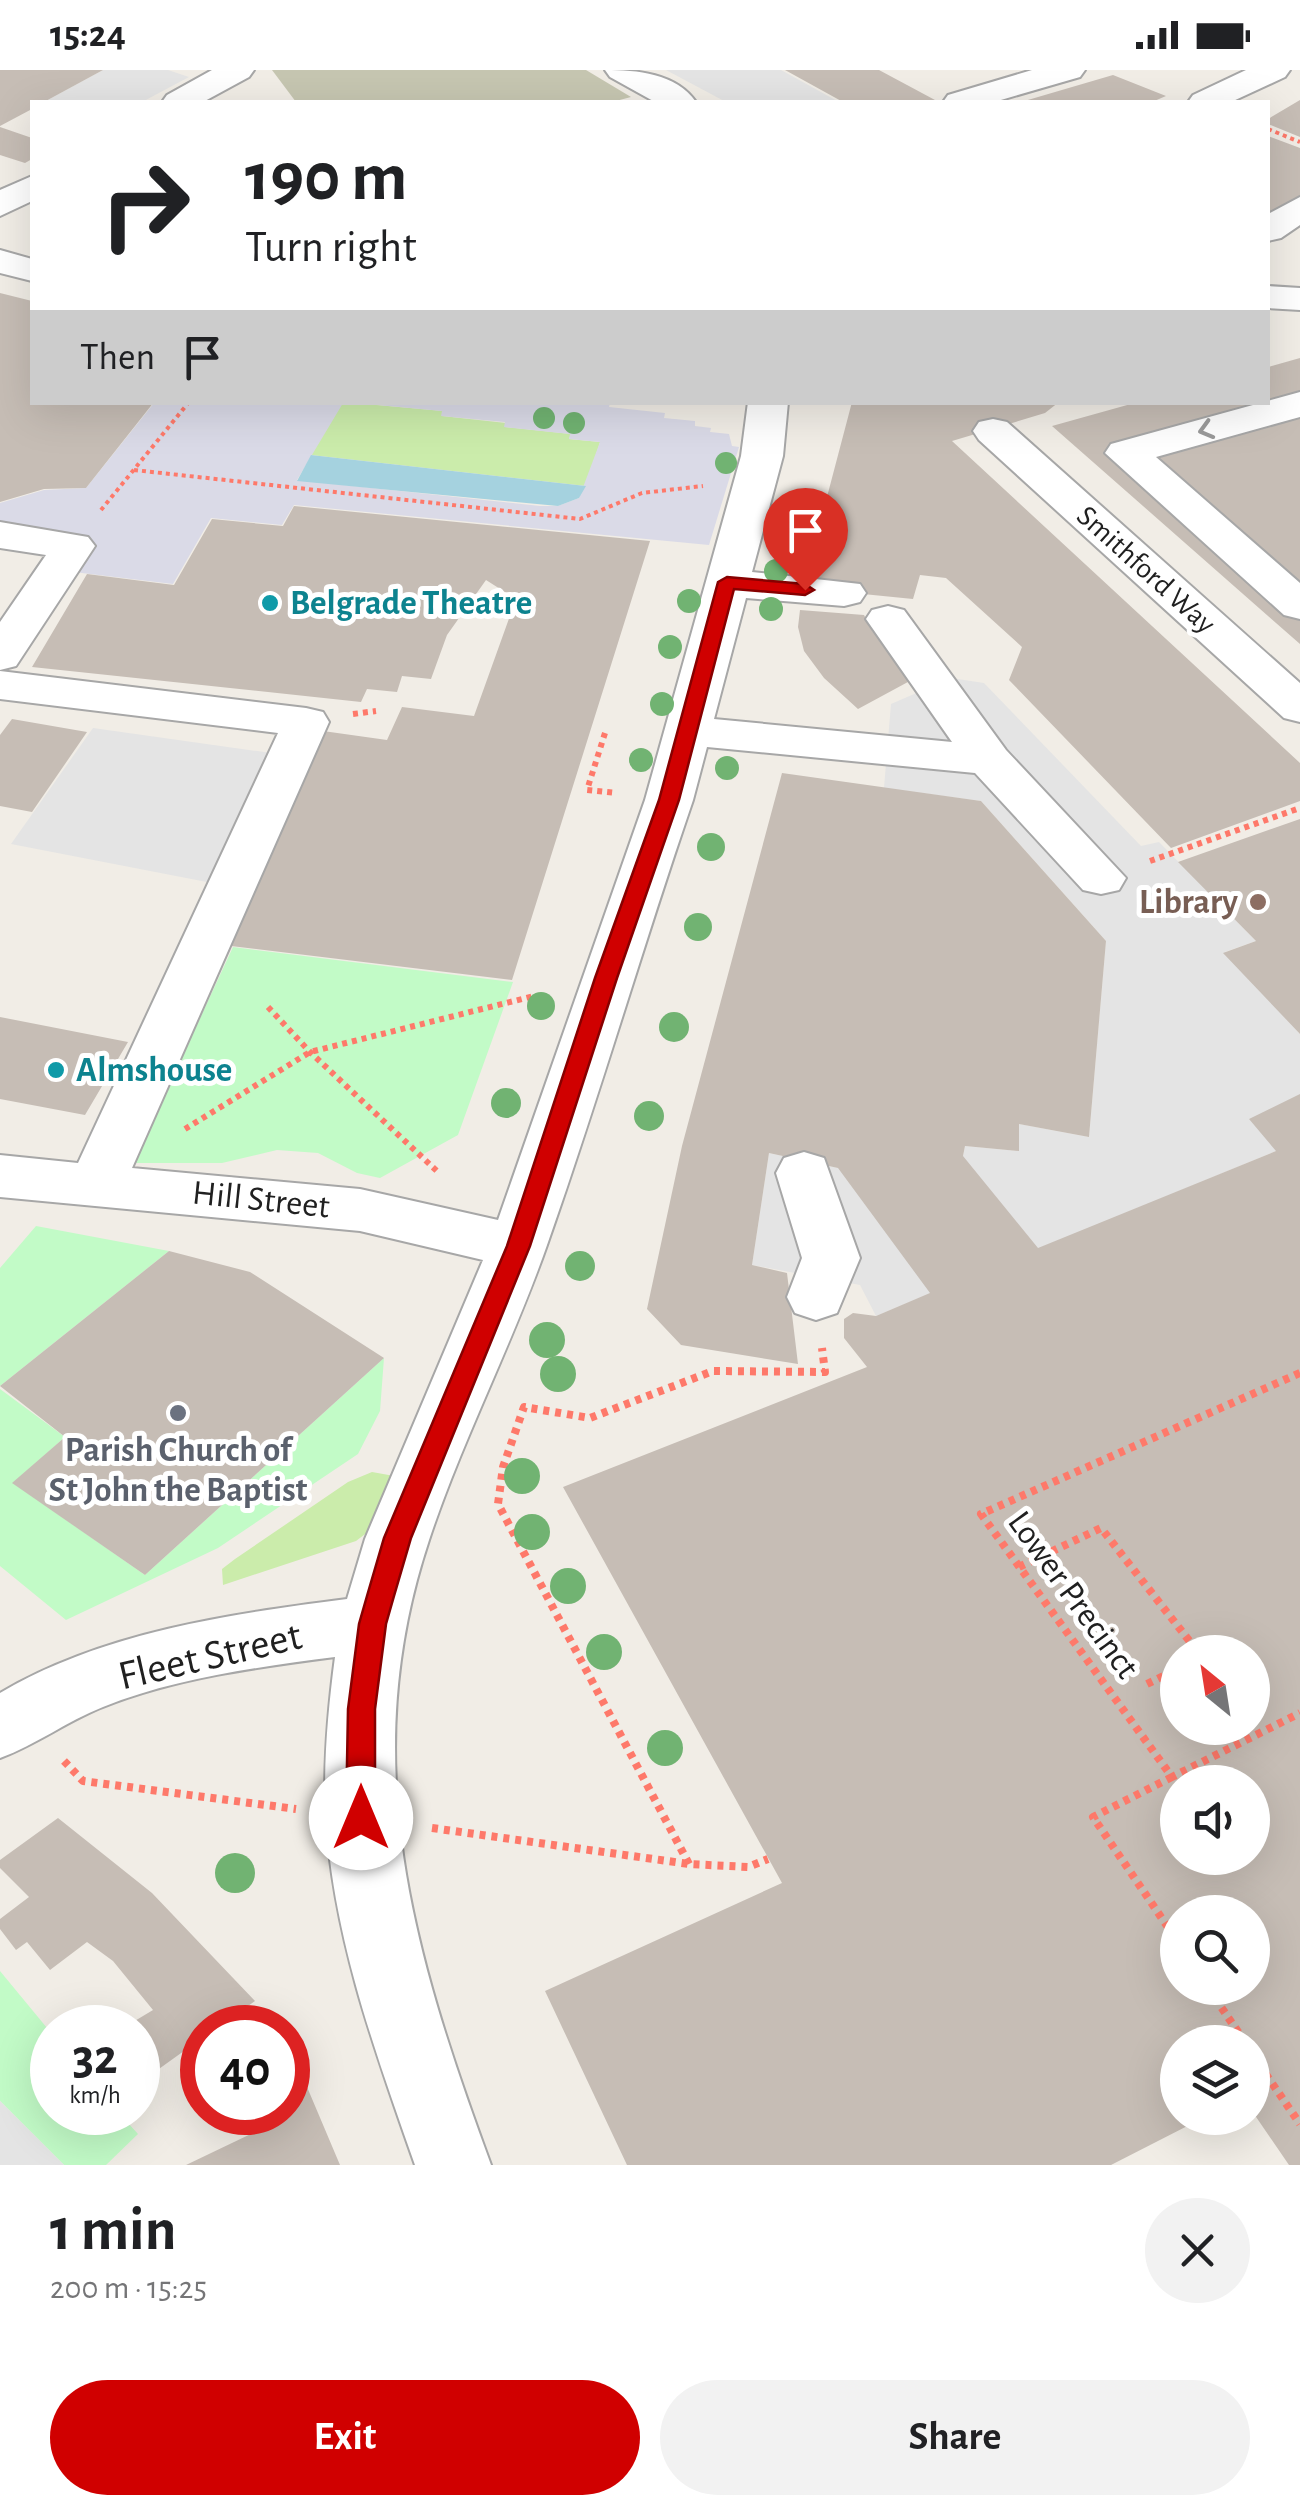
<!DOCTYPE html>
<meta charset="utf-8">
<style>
:root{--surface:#fff;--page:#f2f2f2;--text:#202124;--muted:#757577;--accent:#d00000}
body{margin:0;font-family:"Alegreya Sans",sans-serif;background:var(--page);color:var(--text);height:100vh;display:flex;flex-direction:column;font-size:38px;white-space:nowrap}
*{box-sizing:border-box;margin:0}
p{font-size:32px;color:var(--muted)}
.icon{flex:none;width:55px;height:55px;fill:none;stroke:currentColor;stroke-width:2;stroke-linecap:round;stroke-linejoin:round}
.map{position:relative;height:2095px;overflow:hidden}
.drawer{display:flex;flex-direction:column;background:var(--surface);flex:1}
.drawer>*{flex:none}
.top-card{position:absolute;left:30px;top:30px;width:1240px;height:305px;border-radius:0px;box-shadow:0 10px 40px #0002;background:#fff;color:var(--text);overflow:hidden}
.needle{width:65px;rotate:330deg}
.fabs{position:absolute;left:1160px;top:1565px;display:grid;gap:20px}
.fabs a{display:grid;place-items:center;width:110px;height:110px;border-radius:50%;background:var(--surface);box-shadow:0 10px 40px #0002;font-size:50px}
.speed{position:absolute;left:30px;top:1935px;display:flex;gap:20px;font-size:50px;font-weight:700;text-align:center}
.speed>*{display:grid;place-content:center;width:130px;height:130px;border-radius:50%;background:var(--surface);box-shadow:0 10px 40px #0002;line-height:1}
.speed small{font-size:25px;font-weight:400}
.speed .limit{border:15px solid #d22;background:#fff;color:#111}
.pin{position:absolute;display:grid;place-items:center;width:85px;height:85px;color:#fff;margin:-102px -42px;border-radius:50% 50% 50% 0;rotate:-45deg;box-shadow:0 0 10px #0007}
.pin .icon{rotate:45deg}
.me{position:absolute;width:110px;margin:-55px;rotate:0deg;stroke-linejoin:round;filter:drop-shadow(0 0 8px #0008)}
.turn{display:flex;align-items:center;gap:35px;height:210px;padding:0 50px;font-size:45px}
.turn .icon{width:130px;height:130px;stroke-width:2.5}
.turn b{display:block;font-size:70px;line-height:85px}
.then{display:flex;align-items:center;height:95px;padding:0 50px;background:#0003;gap:20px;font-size:38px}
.round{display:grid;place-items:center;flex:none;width:105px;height:105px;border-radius:52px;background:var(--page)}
.headline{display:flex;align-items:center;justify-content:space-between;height:170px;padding:0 50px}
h1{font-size:60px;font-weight:600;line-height:75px}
.action{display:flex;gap:20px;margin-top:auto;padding:20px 50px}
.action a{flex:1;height:115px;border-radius:60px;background:var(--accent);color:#fff;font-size:40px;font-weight:600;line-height:115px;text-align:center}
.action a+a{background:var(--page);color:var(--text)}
.status{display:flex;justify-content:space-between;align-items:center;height:70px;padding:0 50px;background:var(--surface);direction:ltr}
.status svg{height:28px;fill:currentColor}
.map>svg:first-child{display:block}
.construction{fill:#c6c6b1}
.grass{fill:#cbecab}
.park{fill:#c2fbc7}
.parking{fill:#e4e4e4}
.plaza{fill:#dadae7}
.water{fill:#a5d2df}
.building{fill:#c6bdb5;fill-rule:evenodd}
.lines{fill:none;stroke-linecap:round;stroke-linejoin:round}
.minor-casing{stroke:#a7a7a7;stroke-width:4}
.path-far2{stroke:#fe796a;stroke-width:4;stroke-dasharray:4 4;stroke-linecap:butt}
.path-far1{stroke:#fe796a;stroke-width:6;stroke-dasharray:5 5;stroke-linecap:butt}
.path{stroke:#fe796a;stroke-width:8;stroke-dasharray:6 6;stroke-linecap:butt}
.minor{fill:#fff;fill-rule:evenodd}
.tree{fill:#71b372}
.oneway{stroke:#9b9b9b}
.route{fill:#d00000;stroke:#870000;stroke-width:2.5}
.culture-dot{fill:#0f9aa8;stroke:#fff;stroke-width:4}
.education-dot{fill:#8d6e63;stroke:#fff;stroke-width:4}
.worship-dot{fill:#6b7280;stroke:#fff;stroke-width:4}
.labels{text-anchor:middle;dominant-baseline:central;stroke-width:10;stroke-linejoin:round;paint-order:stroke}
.far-street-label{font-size:30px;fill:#202020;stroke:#fff}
.culture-label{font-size:35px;font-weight:bold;fill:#0d838f;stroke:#fff;text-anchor:start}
.education-label{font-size:35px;font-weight:bold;fill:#785e54;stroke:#fff;text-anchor:end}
.street-label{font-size:35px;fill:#202020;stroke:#fff}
.worship-label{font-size:35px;font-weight:bold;fill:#5b616d;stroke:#fff}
.near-street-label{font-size:42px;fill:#202020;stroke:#fff}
</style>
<div class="status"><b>15:24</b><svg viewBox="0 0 49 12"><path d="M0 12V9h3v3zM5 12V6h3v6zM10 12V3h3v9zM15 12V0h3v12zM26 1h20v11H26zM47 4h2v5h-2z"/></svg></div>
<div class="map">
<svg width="1300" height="2095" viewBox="0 0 1300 2095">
<rect width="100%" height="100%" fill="#f1ede6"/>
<!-- construction -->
<path class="construction" d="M 272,0 L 586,0 L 631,27 L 612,32 L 296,32 Z"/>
<!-- grass -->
<path class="grass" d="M 343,332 L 443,341 L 442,346 L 506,353 L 505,357 L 571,364 L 569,369 L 600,372 L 586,416 L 311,385 Z
M 238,369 L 276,373 L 262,395 L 225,391 Z
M 372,1402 L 411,1409 L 377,1455 L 356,1471 L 223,1515 L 222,1499 L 235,1489 L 348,1412 Z"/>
<!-- park -->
<path class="park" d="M 233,877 L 513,912 L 458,1065 L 380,1108 L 357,1103 L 318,1083 L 277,1080 L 222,1093 L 133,1093 Z
M 36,1156 L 169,1181 L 0,1316 L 0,1198 Z
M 384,1288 L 380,1341 L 358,1384 L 218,1478 L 66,1550 L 0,1496 L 0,1319 L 65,1367 L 13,1413 L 145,1505 Z
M 0,1901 L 52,1964 L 52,2042 L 119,2043 L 138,2064 L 106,2095 L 64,2095 L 0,2031 Z"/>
<!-- parking -->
<path class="parking" d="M 103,0 L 168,0 L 189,7 L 142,32 L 44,32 Z
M 666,0 L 781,0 L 839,32 L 726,32 Z
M 951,608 L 984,613 L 1141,776 L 1159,772 L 1256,871 L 1225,882 L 1300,964 L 1300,1024 L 1276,1081 L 876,1246 L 860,1215 L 752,1195 L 769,1083 L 838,1098 L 963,1086 L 965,1076 L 1018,1081 L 1019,1054 L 1089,1067 L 1106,871 L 981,731 L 884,718 L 891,634 Z
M 93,658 L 271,683 L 212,813 L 11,774 Z
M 0,2031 L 64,2095 L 0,2095 Z"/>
<!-- plaza -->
<path class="plaza" d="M 154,333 L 343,333 L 297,410 L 540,436 L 558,436 L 579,428 L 600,372 L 569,369 L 570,364 L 504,357 L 505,352 L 441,346 L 442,341 L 357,333 L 610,333 L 609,337 L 665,343 L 664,348 L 695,351 L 695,356 L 711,358 L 710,362 L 729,364 L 732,376 L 739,377 L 709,475 L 294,435 L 282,455 L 211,448 L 173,514 L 57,500 L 72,477 L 0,465 L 0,433 L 44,420 L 86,418 Z"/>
<!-- water -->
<path class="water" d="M 311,385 L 586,416 L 579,428 L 558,436 L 297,411 Z"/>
<!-- building -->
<path class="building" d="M 0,0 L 103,0 L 44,32 L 32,32 L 32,39 L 0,56 Z
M 785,0 L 879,0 L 935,30 L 843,32 Z
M 1113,5 L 1166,26 L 1152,32 L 1021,32 Z
M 1300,30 L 1300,67 L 1268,54 L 1268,49 Z
M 0,57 L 32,68 L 32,89 L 25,93 L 0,85 Z
M 1268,66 L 1300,78 L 1300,129 L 1268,148 Z
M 0,223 L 32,231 L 32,332 L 154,332 L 86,418 L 44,419 L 0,432 Z
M 1300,288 L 1300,574 L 1052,356 L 1138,332 L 1268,332 L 1268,297 Z
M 852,332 L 1059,332 L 1045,343 L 952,371 L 1300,693 L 1300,731 L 1171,778 L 1009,610 L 1022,577 L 946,508 L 920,505 L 913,529 L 803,518 Z
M 294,436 L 650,471 L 512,910 L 231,876 L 323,661 L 387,670 L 402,637 L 474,646 L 516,529 L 486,510 L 447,565 L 431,609 L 402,606 L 397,622 L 367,619 L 361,632 L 32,597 L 87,504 L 174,515 L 212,449 L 283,456 Z
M 800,540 L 864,545 L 873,562 L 893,560 L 919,606 L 858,639 L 824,608 L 804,581 L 798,557 Z
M 12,649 L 87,662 L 32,742 L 0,736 L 0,665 Z
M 782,703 L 981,731 L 1106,871 L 1089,1067 L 1019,1054 L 1019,1081 L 965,1076 L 963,1086 L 1038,1178 L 1276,1081 L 1249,1049 L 1300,1024 L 1300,2095 L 1289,2095 L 1252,2041 L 1252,1972 L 1178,1972 L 1178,2048 L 1203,2048 L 1111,2095 L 627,2095 L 545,1921 L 782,1813 L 563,1417 L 867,1297 L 844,1268 L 844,1249 L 853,1243 L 876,1246 L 930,1223 L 838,1098 L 769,1083 L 752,1195 L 787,1203 L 798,1294 L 681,1275 L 647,1239 L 682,1076 ZM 1178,1582 L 1252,1582 L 1252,1658 L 1178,1658 ZM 1178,1712 L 1252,1712 L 1252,1788 L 1178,1788 ZM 1178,1842 L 1252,1842 L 1252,1918 L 1178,1918 Z
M 1300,749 L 1300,964 L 1223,883 L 1256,871 L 1178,792 Z
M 0,947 L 128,972 L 85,1045 L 0,1029 Z
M 169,1181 L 250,1202 L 384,1288 L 145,1505 L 12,1413 L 65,1367 L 0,1316 Z
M 58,1748 L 152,1823 L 255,1931 L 217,1958 L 202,1958 L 202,1968 L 138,2014 L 138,1958 L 123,1958 L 153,1940 L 113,1891 L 87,1872 L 50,1900 L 27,1872 L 16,1880 L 0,1859 L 0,1849 L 29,1827 L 0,1798 L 0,1790 Z
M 288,1972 L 340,2095 L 186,2095 L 276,2052 L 272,2042 L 288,2042 Z"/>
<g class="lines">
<defs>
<path id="minor" d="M 212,0 L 254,0 L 249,7 L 203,32 L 162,32 L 167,25 Z
M 605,0 C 637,0 676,3 696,32 L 655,32 L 610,7 Z
M 1032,0 L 1085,0 L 1080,7 L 994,32 L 943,32 L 948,25 Z
M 1246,0 L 1290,0 L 1285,7 L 1231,32 L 1188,32 L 1193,25 Z
M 32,106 L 32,131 L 0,146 L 0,120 Z
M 1300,127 L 1300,155 L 1281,168 L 1268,171 L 1268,144 Z
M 0,180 L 32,189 L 32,211 L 0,203 Z
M 1268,216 L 1300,218 L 1300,240 L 1268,238 Z
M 1300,322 L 1300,347 L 1156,387 L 1300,513 L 1300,549 L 1284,545 L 1105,383 L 1111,374 Z
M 748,332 L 788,332 L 783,386 L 752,502 L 860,514 L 866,523 L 860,532 L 844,536 L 746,528 L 714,649 L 952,672 L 866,549 L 872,540 L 888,536 L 904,540 L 1006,680 L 1126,808 L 1119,820 L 1101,824 L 1083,820 L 975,703 L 707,677 L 693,730 C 642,878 599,1028 547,1175 C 512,1275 462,1370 429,1470 C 355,1692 414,1886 491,2095 L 415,2095 C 376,1984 333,1867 326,1747 C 323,1694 328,1640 335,1587 C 258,1597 175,1608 103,1637 C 67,1651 36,1675 0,1688 L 0,1623 C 103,1562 230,1544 347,1529 L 365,1469 L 483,1190 L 360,1161 L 0,1127 L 0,1085 L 78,1093 L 278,663 L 0,629 L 0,601 L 306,638 L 323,642 L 329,652 L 132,1098 L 360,1119 L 498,1150 L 645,730 L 741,386 Z
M 993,349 L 1007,352 L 1300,613 L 1300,652 L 1284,648 L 979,370 L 973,361 L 979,352 Z
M 0,452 L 88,467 L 95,476 L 16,596 L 0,600 L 0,552 L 46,485 L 0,478 Z
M 804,1082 L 824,1088 L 860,1188 L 837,1243 L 816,1250 L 795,1243 L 787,1227 L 802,1188 L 776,1103 L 784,1088 Z"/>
</defs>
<!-- minor casing -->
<use href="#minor" class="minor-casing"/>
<!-- path-far2 -->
<path class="path-far2" d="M 1268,59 L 1300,72
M 134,400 L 580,449 L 642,423 L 703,416
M 101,440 L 189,332"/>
<!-- path-far1 -->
<path class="path-far1" d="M 353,644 L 376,641
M 605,663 L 587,720 L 616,723
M 1150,791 L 1300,738
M 268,937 L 310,982 L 439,1103
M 185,1059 L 310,982 L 534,926"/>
<!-- path -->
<path class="path" d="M 1300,1303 L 981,1444 L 1172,1707 L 1300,1643
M 1019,1497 L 1101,1458 L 1198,1582
M 1147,1614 L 1178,1599
M 64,1691 L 83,1711 L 296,1739
M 1172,1707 L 1093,1747 L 1178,1872
M 432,1758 L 689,1794 L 748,1797 L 768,1789
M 689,1794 L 498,1434 L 503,1397 L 524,1337 L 590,1348 L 713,1301 L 825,1302 L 822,1278
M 1208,1918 L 1245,1972
M 1252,1984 L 1300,2054"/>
<!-- minor -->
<use href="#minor" class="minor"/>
</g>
<!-- trees -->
<g class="tree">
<circle cx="544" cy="348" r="11"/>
<circle cx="574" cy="353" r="11"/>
<circle cx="726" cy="393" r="11"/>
<circle cx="789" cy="447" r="11"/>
<circle cx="776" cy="501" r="12"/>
<circle cx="689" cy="531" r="12"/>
<circle cx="771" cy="539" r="12"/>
<circle cx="670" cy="577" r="12"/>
<circle cx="662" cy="634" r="12"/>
<circle cx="641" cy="690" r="12"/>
<circle cx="727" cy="698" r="12"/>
<circle cx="711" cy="777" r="14"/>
<circle cx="698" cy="857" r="14"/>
<circle cx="541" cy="936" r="14"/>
<circle cx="674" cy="957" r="15"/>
<circle cx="506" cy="1033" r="15"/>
<circle cx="649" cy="1046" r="15"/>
<circle cx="580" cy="1196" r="15"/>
<circle cx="547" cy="1270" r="18"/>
<circle cx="558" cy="1304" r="18"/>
<circle cx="522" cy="1406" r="18"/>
<circle cx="532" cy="1462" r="18"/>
<circle cx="568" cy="1516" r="18"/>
<circle cx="604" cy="1582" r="18"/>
<circle cx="665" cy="1678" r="18"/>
<circle cx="235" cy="1803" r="20"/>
</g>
<!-- one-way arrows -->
<defs><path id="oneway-chevron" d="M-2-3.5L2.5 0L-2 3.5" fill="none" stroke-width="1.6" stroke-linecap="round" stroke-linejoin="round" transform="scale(2.5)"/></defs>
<use class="oneway" href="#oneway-chevron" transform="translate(1206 360) rotate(164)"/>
<!-- route -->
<path class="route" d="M 727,507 L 805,514 L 814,520 L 805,525 L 734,519 L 679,730 L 617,908 L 530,1176 L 411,1468 L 394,1526 L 386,1554 L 375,1639 L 375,1748 L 371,1757 L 361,1761 L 351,1757 L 346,1748 L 348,1639 L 359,1554 L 367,1526 L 384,1468 L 507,1176 L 595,908 L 659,730 L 718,512 Z"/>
<!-- markers -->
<g class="culture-dot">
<circle cx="270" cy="533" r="10"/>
<circle cx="56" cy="1000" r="10"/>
</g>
<circle class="education-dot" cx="1258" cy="832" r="10"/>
<circle class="worship-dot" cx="178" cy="1343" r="10"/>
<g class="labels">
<!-- far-street labels -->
<g class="far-street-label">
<text transform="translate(1146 500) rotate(42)">Smithford Way</text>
</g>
<!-- culture labels -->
<g class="culture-label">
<text x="290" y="533">Belgrade Theatre</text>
<text x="76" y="1000">Almshouse</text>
</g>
<!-- education labels -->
<g class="education-label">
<text x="1238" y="832">Library</text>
</g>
<!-- street labels -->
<g class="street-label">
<text transform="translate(261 1130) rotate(6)">Hill Street</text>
<text transform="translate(1073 1525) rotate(54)">Lower Precinct</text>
</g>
<!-- worship labels -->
<g class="worship-label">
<text x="178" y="1380">Parish Church of<tspan x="178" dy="40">St John the Baptist</tspan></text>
</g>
<!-- near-street labels -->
<g class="near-street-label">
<text transform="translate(210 1586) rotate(-13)">Fleet Street</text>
</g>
</g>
</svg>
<div class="fabs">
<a><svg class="needle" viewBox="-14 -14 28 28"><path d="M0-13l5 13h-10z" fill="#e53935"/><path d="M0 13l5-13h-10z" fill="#757577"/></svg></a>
<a><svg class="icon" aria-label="sound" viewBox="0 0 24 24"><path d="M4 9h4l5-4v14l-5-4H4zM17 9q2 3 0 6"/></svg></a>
<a><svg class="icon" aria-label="search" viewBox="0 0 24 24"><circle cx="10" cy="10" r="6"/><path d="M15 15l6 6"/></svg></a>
<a><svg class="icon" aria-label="layers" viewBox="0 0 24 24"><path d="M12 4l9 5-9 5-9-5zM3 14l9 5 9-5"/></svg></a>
</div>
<div class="speed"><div>32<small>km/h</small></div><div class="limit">40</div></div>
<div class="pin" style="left:805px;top:520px;background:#d93025"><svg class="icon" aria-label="arrive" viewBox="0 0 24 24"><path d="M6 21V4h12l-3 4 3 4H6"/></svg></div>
<svg class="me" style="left:361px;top:1748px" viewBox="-20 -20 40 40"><circle r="19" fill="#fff"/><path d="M0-13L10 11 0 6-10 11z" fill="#d00000"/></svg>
<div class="top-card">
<div class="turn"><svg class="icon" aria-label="right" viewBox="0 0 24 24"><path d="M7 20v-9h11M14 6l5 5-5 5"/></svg><div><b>190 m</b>Turn right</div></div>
<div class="then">Then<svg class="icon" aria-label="arrive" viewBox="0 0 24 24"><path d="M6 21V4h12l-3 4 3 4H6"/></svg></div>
</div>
</div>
<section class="drawer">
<div class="headline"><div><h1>1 min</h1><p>200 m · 15:25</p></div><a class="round"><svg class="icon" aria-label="close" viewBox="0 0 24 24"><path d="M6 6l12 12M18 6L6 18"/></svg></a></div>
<div class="action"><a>Exit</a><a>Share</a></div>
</section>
